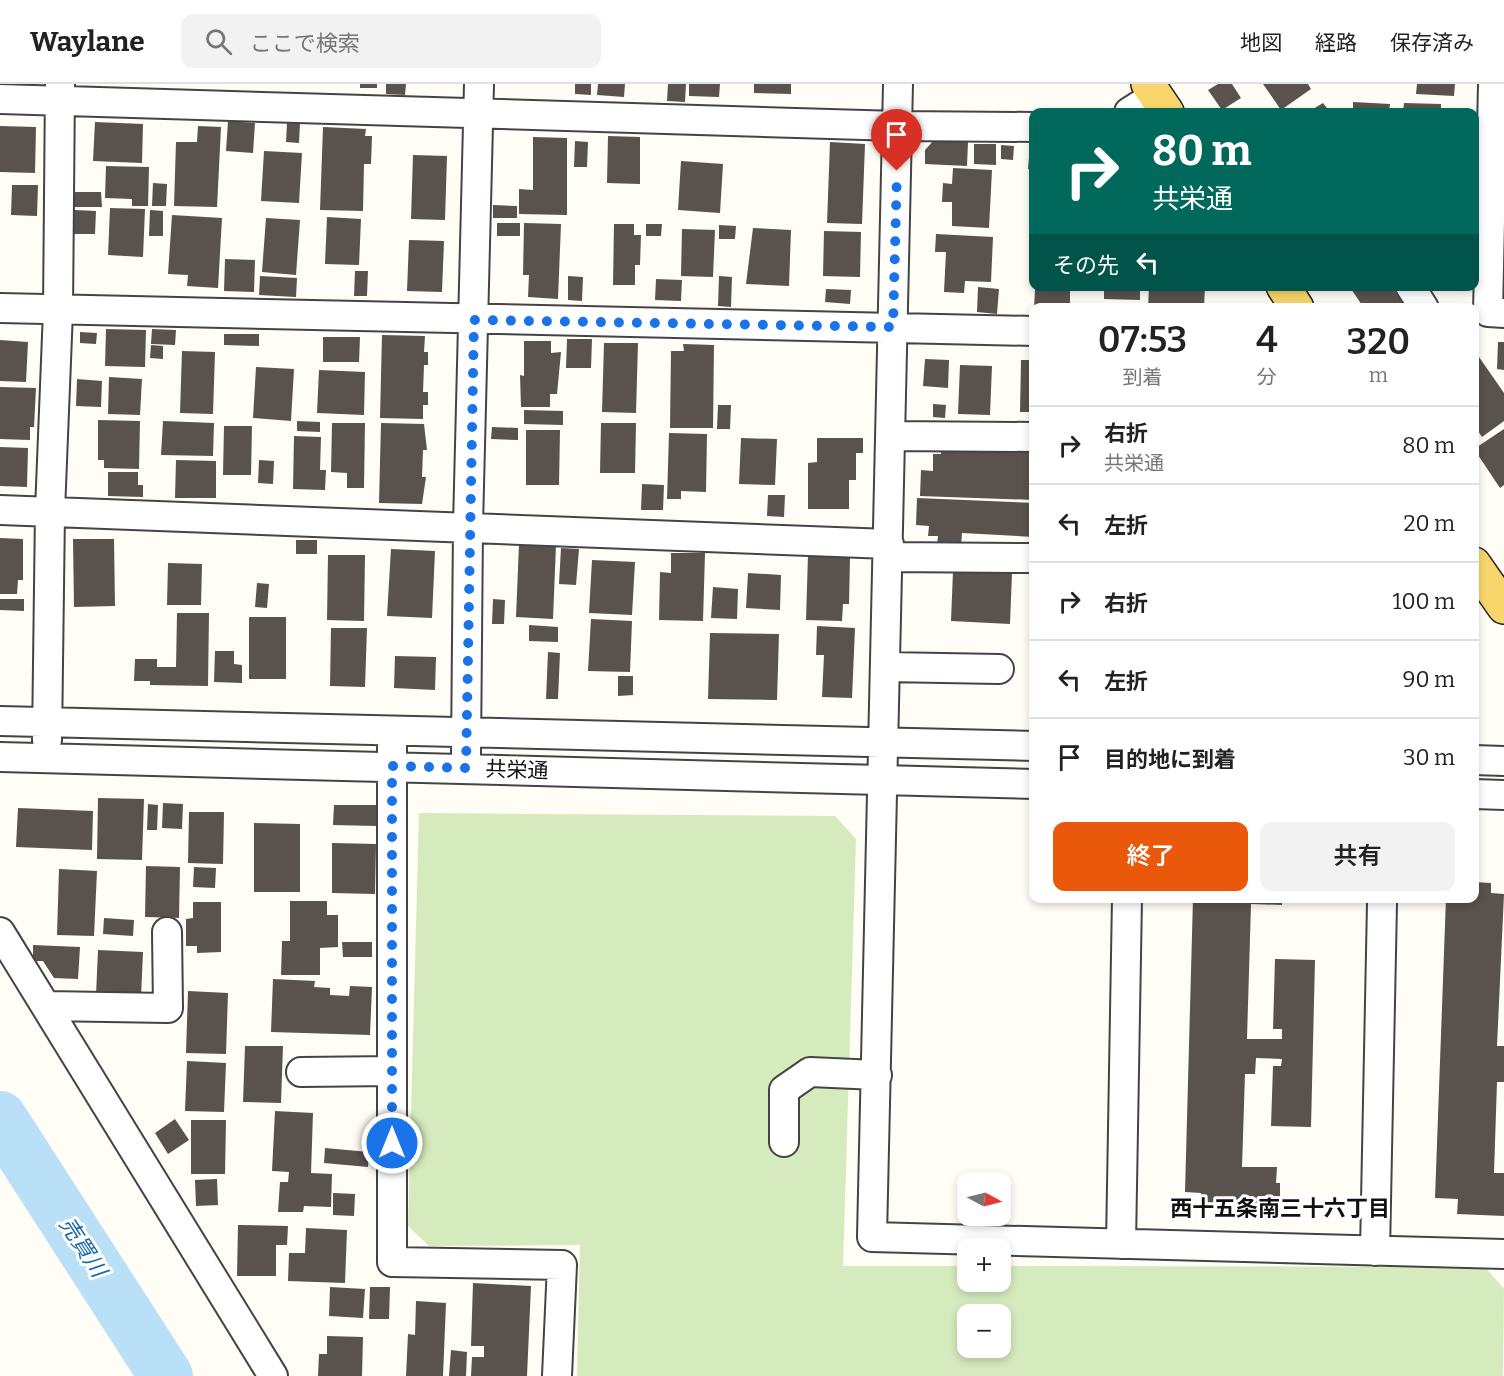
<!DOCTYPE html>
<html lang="ja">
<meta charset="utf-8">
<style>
:root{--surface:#fff;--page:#f2f2f2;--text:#222;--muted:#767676;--line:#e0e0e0;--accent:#ea580c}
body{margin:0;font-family:Bitter,"Noto Sans JP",serif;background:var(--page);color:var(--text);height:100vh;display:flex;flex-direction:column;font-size:22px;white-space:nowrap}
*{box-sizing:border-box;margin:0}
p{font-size:20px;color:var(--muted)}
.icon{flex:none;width:33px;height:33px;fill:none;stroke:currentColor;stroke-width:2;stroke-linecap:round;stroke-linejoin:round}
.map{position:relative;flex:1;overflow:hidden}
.side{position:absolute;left:1029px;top:219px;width:450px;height:600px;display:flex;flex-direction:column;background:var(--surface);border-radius:12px;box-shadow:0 3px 9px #0003}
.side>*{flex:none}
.hud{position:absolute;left:1029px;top:24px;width:450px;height:183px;border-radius:12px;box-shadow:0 3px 9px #0003;background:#00695c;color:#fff;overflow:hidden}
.needle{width:39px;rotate:97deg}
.fabs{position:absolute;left:957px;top:1088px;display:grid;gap:12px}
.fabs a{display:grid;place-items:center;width:54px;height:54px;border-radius:12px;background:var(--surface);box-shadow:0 3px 9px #0003;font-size:30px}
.pin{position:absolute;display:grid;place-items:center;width:51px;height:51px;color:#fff;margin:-62px -26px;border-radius:50% 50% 50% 0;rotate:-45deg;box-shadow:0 0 6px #0007}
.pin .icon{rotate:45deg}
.me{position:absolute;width:66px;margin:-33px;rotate:0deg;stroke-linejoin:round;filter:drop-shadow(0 0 4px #0008)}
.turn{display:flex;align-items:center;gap:21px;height:126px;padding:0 24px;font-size:27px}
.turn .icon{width:78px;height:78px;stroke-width:2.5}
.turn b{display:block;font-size:42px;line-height:51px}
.then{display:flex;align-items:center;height:57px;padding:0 24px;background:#0003;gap:12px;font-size:22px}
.eta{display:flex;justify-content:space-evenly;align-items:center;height:102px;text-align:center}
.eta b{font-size:36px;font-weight:600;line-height:42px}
.cta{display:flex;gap:12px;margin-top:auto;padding:12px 24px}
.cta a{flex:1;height:69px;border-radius:12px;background:var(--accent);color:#fff;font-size:24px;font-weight:600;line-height:69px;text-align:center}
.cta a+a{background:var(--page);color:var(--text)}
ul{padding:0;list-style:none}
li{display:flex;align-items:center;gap:18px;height:78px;padding:0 24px;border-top:2px solid var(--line)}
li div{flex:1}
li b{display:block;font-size:22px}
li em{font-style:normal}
header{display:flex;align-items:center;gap:36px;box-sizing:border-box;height:84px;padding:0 30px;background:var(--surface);border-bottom:2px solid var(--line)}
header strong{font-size:28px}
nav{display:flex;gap:33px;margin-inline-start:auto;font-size:21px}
.search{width:420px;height:54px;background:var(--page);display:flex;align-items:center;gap:15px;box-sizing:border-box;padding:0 21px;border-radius:12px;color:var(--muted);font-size:22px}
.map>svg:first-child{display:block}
.green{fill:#d5ebbd;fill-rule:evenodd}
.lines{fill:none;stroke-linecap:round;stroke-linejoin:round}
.river{stroke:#b9e0f7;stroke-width:54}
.building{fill:#5a524d}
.minor-casing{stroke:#444;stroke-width:32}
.major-casing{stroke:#222;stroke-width:36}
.minor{stroke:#fff;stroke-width:28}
.major{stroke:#f9d66b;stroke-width:33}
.route{stroke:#1a73e8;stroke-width:10;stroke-dasharray:0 18}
.labels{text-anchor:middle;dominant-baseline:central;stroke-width:6;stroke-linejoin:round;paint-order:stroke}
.street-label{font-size:21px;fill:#111;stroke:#fff}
.neighbourhood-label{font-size:22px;font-weight:bold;fill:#111;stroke:#fff}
.water-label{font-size:22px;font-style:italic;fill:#1768a6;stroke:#fff}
</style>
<header>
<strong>Waylane</strong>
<div class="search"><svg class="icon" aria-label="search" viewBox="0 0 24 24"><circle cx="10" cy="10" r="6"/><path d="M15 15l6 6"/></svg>ここで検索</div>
<nav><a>地図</a><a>経路</a><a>保存済み</a></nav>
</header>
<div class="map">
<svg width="1504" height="1292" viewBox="0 0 1504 1292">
<rect width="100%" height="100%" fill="#fffdf5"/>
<!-- green -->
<path class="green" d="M 419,729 L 835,732 L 856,755 L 843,1182 L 967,1182 L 968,1197 L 1000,1197 L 1001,1182 L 1485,1183 L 1504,1205 L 1503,1292 L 577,1292 L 580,1161 L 429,1162 L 408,1142 ZM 968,1230 L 1000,1230 L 1000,1263 L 968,1263 Z"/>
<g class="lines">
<!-- river -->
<path class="river" d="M 0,1034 L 166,1292"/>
</g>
<!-- building -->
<path class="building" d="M 360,0 L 377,0 L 377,4 L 360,4 Z
M 386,0 L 406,0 L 405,11 L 386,10 Z
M 575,0 L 591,0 L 591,11 L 575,10 Z
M 598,0 L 625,0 L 624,13 L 597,11 Z
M 668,0 L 686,0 L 685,18 L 667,17 Z
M 689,0 L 720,0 L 719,13 L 689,12 Z
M 754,0 L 791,0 L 791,10 L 754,9 Z
M 1218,0 L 1232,0 L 1241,14 L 1222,26 L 1208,6 Z
M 1263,0 L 1308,0 L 1311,5 L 1281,26 Z
M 1417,0 L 1455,0 L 1454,12 L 1416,10 Z
M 1353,18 L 1390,20 L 1389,28 L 1353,28 Z
M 1323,19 L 1330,28 L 1308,28 Z
M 1404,19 L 1441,20 L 1441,28 L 1403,28 Z
M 228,37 L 255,39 L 253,69 L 226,67 Z
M 95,38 L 143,40 L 142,79 L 93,77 Z
M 287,39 L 300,39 L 299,59 L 286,58 Z
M 0,42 L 36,43 L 35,89 L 0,88 Z
M 198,42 L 221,43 L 217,123 L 174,122 L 176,58 L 197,58 Z
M 323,43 L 366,45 L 365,52 L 372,52 L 371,80 L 364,80 L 363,127 L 320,126 Z
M 608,52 L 640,53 L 640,100 L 607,99 Z
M 533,53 L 567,54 L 567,131 L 519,130 L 519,105 L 533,106 Z
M 934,56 L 968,58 L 967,82 L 925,80 L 925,66 Z
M 575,57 L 588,58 L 587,83 L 574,83 Z
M 830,58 L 865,60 L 862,140 L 827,139 Z
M 974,60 L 996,60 L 996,81 L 974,80 Z
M 1001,61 L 1014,62 L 1013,76 L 1001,75 Z
M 1030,61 L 1034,62 L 1034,85 L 1028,85 Z
M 264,67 L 302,69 L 299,119 L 261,117 Z
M 413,71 L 447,72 L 445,136 L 411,135 Z
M 681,77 L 723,80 L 720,129 L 678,126 Z
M 106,82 L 149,83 L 148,122 L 132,122 L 132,115 L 105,114 Z
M 953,84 L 992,86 L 989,144 L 952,142 L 952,118 L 942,118 L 943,99 L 952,100 Z
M 1032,96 L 1034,96 L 1034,141 L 1029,141 Z
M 153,99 L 167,100 L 166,122 L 152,122 Z
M 12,101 L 38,101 L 37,132 L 11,131 Z
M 74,108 L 101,108 L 102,123 L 74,123 Z
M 493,121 L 517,122 L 517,134 L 493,134 Z
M 110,124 L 145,125 L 143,173 L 108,171 Z
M 74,126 L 96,127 L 95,150 L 73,150 Z
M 150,126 L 163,127 L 163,152 L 149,152 Z
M 172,131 L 222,134 L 218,204 L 187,202 L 188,191 L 168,190 Z
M 327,133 L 361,135 L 359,181 L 325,180 Z
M 266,134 L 300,136 L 296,191 L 262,188 Z
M 497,139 L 520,139 L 520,152 L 497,152 Z
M 524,139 L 561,140 L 558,215 L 528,213 L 529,191 L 523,191 Z
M 614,140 L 634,140 L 634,151 L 641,151 L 640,181 L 635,181 L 635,201 L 613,201 Z
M 646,140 L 662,140 L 661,152 L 646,152 Z
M 719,141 L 736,142 L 735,155 L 719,155 Z
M 753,144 L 791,146 L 789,202 L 746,200 Z
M 682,145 L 715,146 L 713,193 L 681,192 Z
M 824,147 L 861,148 L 860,193 L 823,192 Z
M 936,150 L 993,153 L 991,198 L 965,197 L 964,209 L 944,208 L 946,168 L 935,168 Z
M 409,156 L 444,157 L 442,208 L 407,207 Z
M 225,175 L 255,176 L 254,208 L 224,207 Z
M 355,187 L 368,187 L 367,212 L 354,212 Z
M 260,192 L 297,194 L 296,213 L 259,211 Z
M 568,192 L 583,193 L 582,217 L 568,216 Z
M 719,192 L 732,193 L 731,223 L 718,222 Z
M 656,195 L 682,196 L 681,217 L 655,216 Z
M 1104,202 L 1140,202 L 1140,216 L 1104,215 Z
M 1149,202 L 1205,202 L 1204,224 L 1148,224 Z
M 1349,202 L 1391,202 L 1406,224 L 1364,224 Z
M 978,203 L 999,205 L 997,230 L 977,228 Z
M 826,205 L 851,206 L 850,220 L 825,218 Z
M 1035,205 L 1070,206 L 1070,223 L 1034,224 Z
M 106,245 L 146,246 L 145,283 L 105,282 Z
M 152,245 L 176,246 L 175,261 L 151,260 Z
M 80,248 L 97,249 L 96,260 L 80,259 Z
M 224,250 L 259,250 L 259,262 L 224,261 Z
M 382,251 L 425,252 L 424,268 L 428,268 L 428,281 L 424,281 L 423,308 L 428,308 L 428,321 L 423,321 L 423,335 L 380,334 Z
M 323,253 L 360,253 L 359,278 L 323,278 Z
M 567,255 L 592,255 L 591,284 L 566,284 Z
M 0,256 L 28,258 L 26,298 L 0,297 Z
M 524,257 L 551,257 L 551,269 L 561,268 L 557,310 L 550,310 L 550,323 L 521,323 L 520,291 L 524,292 Z
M 1498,258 L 1504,258 L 1504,286 L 1497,285 Z
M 604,259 L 638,259 L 636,329 L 602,328 Z
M 683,260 L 714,261 L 713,344 L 670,344 L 671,267 L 684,267 Z
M 151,261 L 163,262 L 163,275 L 150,274 Z
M 182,267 L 215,268 L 213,330 L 180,329 Z
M 1479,273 L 1504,309 L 1504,337 L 1482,353 L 1474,341 L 1474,276 Z
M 925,275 L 949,276 L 948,304 L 923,302 Z
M 1021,276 L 1034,276 L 1034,328 L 1020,328 Z
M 960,281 L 992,282 L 990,331 L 958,330 Z
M 256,283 L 294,285 L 291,337 L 253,334 Z
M 319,286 L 365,288 L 364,331 L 317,329 Z
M 109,293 L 142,295 L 140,331 L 108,330 Z
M 77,295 L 102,297 L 101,323 L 76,322 Z
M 0,303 L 36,304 L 34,343 L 30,343 L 30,356 L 0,355 Z
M 933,320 L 946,321 L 945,334 L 933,333 Z
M 718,321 L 731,321 L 730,345 L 717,345 Z
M 524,326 L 563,327 L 563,341 L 524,340 Z
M 98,336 L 140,337 L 139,385 L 104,384 L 104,376 L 98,376 Z
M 163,337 L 214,339 L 213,372 L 161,371 Z
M 297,337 L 320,338 L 320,348 L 297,347 Z
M 332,339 L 365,339 L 364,404 L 347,404 L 347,389 L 331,388 Z
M 381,339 L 424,340 L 427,366 L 423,366 L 422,393 L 426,393 L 422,420 L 379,419 Z
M 601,339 L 636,339 L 635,389 L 600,389 Z
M 224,342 L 252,342 L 251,391 L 223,391 Z
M 492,343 L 518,344 L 518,356 L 491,355 Z
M 1504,345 L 1504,401 L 1500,404 L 1474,365 Z
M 526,346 L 560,346 L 559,401 L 526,401 Z
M 669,349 L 707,350 L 706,408 L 681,407 L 681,415 L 667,415 Z
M 294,352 L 321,353 L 320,386 L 326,386 L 325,406 L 293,405 Z
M 741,354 L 777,355 L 775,401 L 739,400 Z
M 817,354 L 863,354 L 863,369 L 856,369 L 856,396 L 849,396 L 849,425 L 808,425 L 808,379 L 817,378 Z
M 941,362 L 1034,365 L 1034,416 L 920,412 L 921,386 L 933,387 L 933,370 L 941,370 Z
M 0,363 L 28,364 L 27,403 L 0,402 Z
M 176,376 L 216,377 L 216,414 L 175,414 Z
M 259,376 L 274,377 L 273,400 L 258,399 Z
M 108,388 L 138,388 L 138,401 L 143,401 L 143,413 L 108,412 Z
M 642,400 L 664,401 L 663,426 L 641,426 Z
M 768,411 L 785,411 L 784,433 L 767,432 Z
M 917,414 L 1034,419 L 1034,453 L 962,449 L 961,463 L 937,461 L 938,452 L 928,452 L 929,442 L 916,441 Z
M 0,454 L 23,455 L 23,496 L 18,496 L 17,510 L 0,510 Z
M 73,455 L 114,455 L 115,522 L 74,523 Z
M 296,456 L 317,456 L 317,470 L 296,470 Z
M 519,460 L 556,461 L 553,535 L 516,533 Z
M 561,464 L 579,465 L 576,501 L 559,500 Z
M 391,465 L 435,467 L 432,534 L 387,532 Z
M 671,469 L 705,469 L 703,537 L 659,536 L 660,488 L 671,489 Z
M 328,471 L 365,471 L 364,537 L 327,536 Z
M 808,471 L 850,473 L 849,520 L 843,520 L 842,537 L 806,536 Z
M 592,476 L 635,478 L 632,531 L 589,529 Z
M 168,479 L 202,480 L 201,521 L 167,521 Z
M 953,487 L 1012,489 L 1010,540 L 951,537 Z
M 748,489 L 781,491 L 780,526 L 746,524 Z
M 257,499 L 269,500 L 267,524 L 255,523 Z
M 713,503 L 738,505 L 737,535 L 711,534 Z
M 0,515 L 24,515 L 24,527 L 0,526 Z
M 493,515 L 505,516 L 504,540 L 492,540 Z
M 177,529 L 209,529 L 208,602 L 150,601 L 150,597 L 134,597 L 135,575 L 157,575 L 157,583 L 176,583 Z
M 249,533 L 286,533 L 286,595 L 249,595 Z
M 591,535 L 632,537 L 630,588 L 588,587 Z
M 529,541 L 558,543 L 558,558 L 529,557 Z
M 817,542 L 855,544 L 852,614 L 822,613 L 824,571 L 816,571 Z
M 331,544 L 367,544 L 365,603 L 330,602 Z
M 710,549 L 779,550 L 777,616 L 708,615 Z
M 215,567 L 234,567 L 234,580 L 242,581 L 242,599 L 214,598 Z
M 548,568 L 560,569 L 558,615 L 546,615 Z
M 395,572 L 436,573 L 435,606 L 394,604 Z
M 618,592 L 633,592 L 633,611 L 618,612 Z
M 98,714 L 144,715 L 142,776 L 97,775 Z
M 163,719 L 183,720 L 182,745 L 162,744 Z
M 148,720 L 158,721 L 157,746 L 147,746 Z
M 334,721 L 378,721 L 377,742 L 333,741 Z
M 18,724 L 93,727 L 92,766 L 16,763 Z
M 189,728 L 224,728 L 223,780 L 188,779 Z
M 254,739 L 300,740 L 300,808 L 254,808 Z
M 332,759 L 376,760 L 375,810 L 332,809 Z
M 146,782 L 180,783 L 179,834 L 145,833 Z
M 194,783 L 216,784 L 215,804 L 193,803 Z
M 59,785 L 97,787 L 94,852 L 57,851 Z
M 1474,798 L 1491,799 L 1491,809 L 1504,810 L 1497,962 L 1504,962 L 1504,998 L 1497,998 L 1494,1089 L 1504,1089 L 1504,1132 L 1457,1130 L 1458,1115 L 1435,1114 L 1446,814 L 1474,814 Z
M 1193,814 L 1282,814 L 1282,821 L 1251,820 L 1247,955 L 1282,955 L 1282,945 L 1273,945 L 1275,875 L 1315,876 L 1311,1043 L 1271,1042 L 1273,982 L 1281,982 L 1282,975 L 1256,974 L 1255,990 L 1245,990 L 1242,1083 L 1277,1083 L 1276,1099 L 1280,1099 L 1280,1120 L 1245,1119 L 1245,1124 L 1200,1123 L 1201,1109 L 1185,1108 Z
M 290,817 L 327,817 L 327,831 L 338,831 L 338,863 L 320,864 L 320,891 L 281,891 L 282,857 L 290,857 Z
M 193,818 L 221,818 L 221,868 L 197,869 L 197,862 L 186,862 L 186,835 L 193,834 Z
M 104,834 L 134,836 L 133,852 L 103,850 Z
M 342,858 L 372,858 L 372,873 L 343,873 Z
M 33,861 L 80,863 L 78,895 L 54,894 L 43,877 L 33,877 Z
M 98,866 L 143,868 L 141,913 L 96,911 Z
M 273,895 L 315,897 L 314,903 L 330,904 L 330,911 L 349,912 L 350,902 L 372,903 L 370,951 L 271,948 Z
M 188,907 L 228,909 L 226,970 L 186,969 Z
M 245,962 L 283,962 L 281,1019 L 243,1018 Z
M 187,977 L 226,979 L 224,1028 L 185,1027 Z
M 275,1027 L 313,1029 L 311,1089 L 332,1090 L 331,1123 L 304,1122 L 303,1128 L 278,1128 L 280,1098 L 288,1098 L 289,1088 L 272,1087 Z
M 175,1035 L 189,1056 L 168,1070 L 155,1049 Z
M 191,1036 L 226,1036 L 225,1090 L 191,1090 Z
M 325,1064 L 369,1068 L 368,1083 L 324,1079 Z
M 217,1095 L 218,1121 L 196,1122 L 195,1096 Z
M 333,1109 L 355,1110 L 354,1132 L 333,1131 Z
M 238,1141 L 288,1142 L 287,1161 L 276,1161 L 276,1192 L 237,1192 Z
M 306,1144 L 347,1146 L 345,1199 L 288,1197 L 289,1169 L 305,1169 Z
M 473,1199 L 531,1202 L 527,1292 L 471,1292 L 472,1273 L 484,1273 L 484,1262 L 471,1262 Z
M 330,1203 L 365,1205 L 363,1234 L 329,1232 Z
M 370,1203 L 390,1203 L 389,1235 L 369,1235 Z
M 416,1217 L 446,1219 L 443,1292 L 406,1292 L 408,1250 L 415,1251 Z
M 327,1252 L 363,1253 L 362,1292 L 318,1292 L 319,1270 L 327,1270 Z
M 451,1266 L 467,1268 L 466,1292 L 449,1292 Z"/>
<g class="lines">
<defs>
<path id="minor" d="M 898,0 L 872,1153 L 1504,1170
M 1493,0 L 1488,228 L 1504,229
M 0,15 L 898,42 L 1034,43
M 1129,28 L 1156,11
M 1410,202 L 1424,224
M 0,224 L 1034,247
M 891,352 L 1034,353
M 0,426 L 889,460
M 889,473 L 1034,474
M 886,583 L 999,585
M 0,637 L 1034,662
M 47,656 L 50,427 L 58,227 L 60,0
M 392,662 L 392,1178 L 562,1181 L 557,1292
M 466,670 L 468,442 L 479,0
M 0,673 L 1034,700
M 1474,676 L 1504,677
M 1474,710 L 1504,711
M 0,848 L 273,1292
M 46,922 L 168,924 L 167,848
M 301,988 L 392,987
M 784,1058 L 784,1006 L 810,988 L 877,991
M 1121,1160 L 1127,814
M 1375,1167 L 1382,819"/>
<path id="major" d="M 1148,0 L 1167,28
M 1283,202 L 1297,224
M 1474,480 L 1504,523"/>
</defs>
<!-- minor casing -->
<use href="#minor" class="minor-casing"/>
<!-- major casing -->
<use href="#major" class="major-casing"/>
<!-- minor -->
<use href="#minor" class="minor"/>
<!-- major -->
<use href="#major" class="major"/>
</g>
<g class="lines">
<!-- route -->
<path class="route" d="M 392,1059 L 392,682 L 466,684 L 474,236 L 893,243 L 897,87"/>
</g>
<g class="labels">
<!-- street labels -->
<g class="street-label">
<text transform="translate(517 686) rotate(2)">共栄通</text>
</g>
<!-- neighbourhood labels -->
<g class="neighbourhood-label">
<text x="1280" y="1124">西十五条南三十六丁目</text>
</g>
<!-- water labels -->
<g class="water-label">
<text transform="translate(83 1163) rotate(57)">売買川</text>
</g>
</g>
</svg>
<div class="fabs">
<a><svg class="needle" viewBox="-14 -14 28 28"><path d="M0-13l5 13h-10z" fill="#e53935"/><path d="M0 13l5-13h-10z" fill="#767676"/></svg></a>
<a>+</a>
<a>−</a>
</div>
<div class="pin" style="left:897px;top:87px;background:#d93025"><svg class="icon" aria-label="arrive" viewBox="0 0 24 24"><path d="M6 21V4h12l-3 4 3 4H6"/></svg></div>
<svg class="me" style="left:392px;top:1059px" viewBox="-20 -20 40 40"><circle r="17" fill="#1a73e8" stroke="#fff" stroke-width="3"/><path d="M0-11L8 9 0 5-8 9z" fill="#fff"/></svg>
<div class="hud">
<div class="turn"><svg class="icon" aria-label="right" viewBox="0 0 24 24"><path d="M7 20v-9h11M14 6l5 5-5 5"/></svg><div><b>80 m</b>共栄通</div></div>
<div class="then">その先<svg class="icon" aria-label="left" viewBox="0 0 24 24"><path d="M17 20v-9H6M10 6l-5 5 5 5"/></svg></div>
</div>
<section class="side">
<div class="eta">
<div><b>07:53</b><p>到着</p></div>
<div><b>4</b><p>分</p></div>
<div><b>320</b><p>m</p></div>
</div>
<ul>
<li><svg class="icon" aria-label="right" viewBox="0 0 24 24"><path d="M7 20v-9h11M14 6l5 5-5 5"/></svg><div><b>右折</b><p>共栄通</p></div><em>80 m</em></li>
<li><svg class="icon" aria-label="left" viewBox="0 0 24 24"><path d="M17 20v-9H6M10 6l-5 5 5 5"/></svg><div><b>左折</b></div><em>20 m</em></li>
<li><svg class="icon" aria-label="right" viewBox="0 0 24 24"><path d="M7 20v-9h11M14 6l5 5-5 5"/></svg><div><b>右折</b></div><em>100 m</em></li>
<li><svg class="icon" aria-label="left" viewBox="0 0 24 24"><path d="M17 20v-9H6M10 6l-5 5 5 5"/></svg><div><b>左折</b></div><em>90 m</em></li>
<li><svg class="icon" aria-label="arrive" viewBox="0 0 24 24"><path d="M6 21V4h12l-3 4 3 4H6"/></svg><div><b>目的地に到着</b></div><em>30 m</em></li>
</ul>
<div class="cta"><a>終了</a><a>共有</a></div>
</section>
</div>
